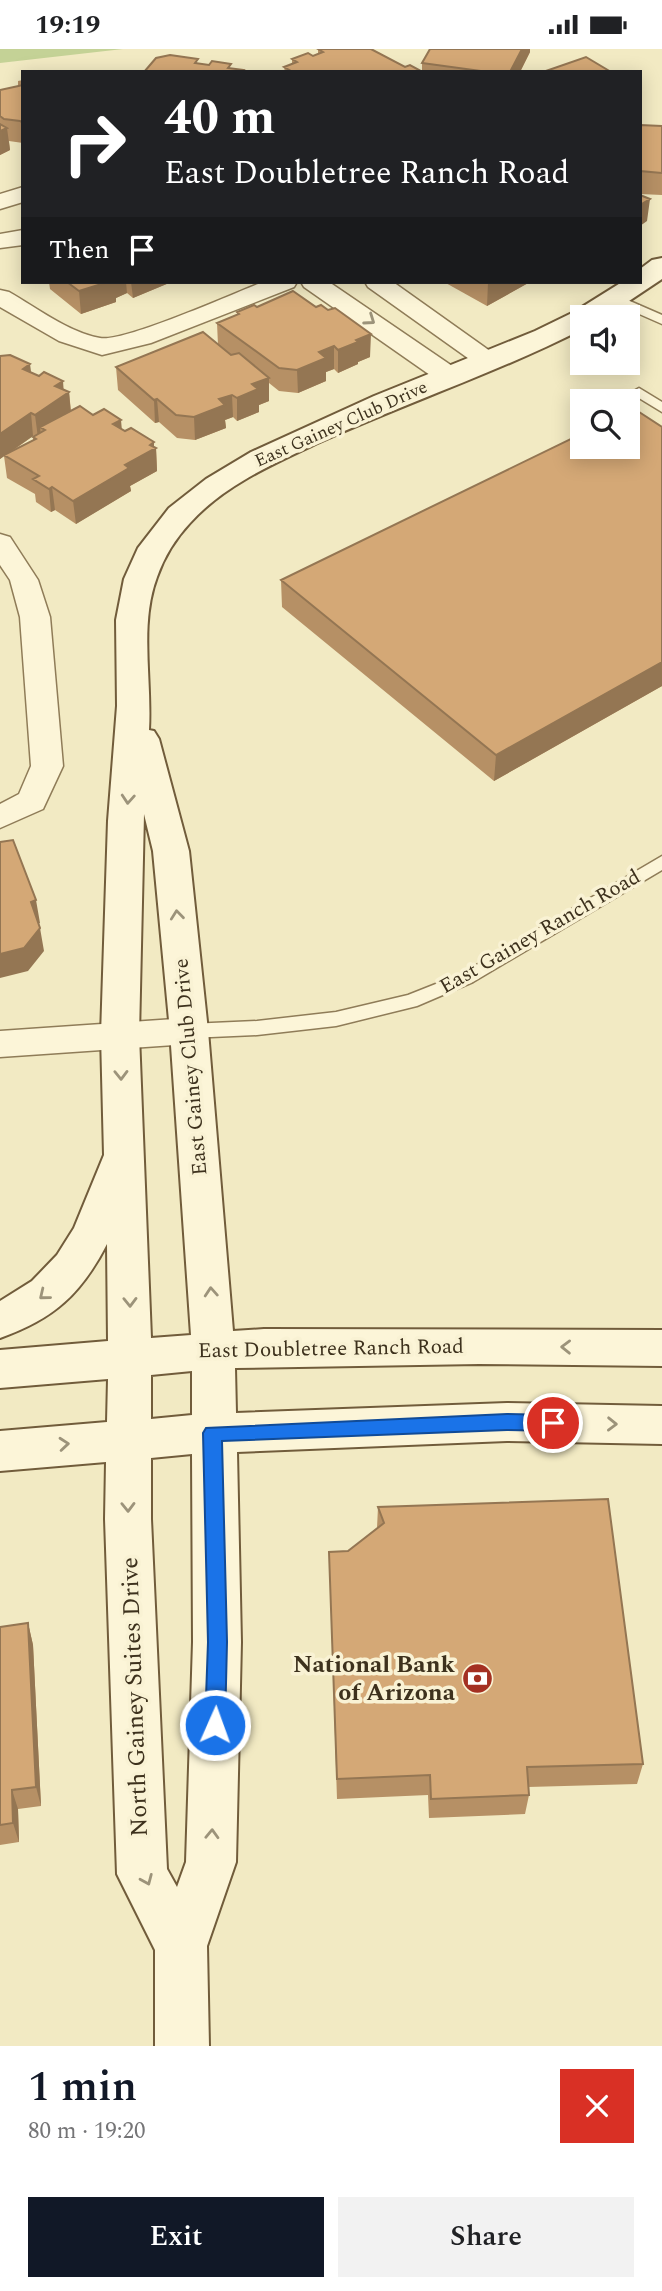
<!DOCTYPE html>
<meta charset="utf-8">
<style>
:root{--surface:#fff;--page:#f2f2f2;--text:#202124;--muted:#757577;--accent:#111827}
body{margin:0;font-family:Spectral,serif;background:var(--page);color:var(--text);height:100vh;display:flex;flex-direction:column;font-size:26px;white-space:nowrap}
*{box-sizing:border-box;margin:0}
p{font-size:23px;color:var(--muted)}
.icon{flex:none;width:38px;height:38px;fill:none;stroke:currentColor;stroke-width:2;stroke-linecap:round;stroke-linejoin:round}
.map{position:relative;height:1997px;overflow:hidden}
.side{display:flex;flex-direction:column;background:var(--surface);flex:1}
.side>*{flex:none}
.top-card{position:absolute;left:21px;top:21px;width:621px;height:214px;border-radius:0px;box-shadow:0 4px 18px #0003;background:#202124;color:#fff;overflow:hidden}
.tools{position:absolute;left:570px;top:256px;display:grid;gap:14px}
.tools a{display:grid;place-items:center;width:70px;height:70px;border-radius:0px;background:var(--surface);box-shadow:0 4px 18px #0003;font-size:35px}
.pin{position:absolute;display:grid;place-items:center;width:60px;height:60px;color:#fff;margin:-30px;border:4px solid #fff;border-radius:50%;box-shadow:0 2px 7px #0007}
.me{position:absolute;width:77px;margin:-38px;rotate:2deg;stroke-linejoin:round;filter:drop-shadow(0 0 5px #0008)}
.turn{display:flex;align-items:center;gap:24px;height:147px;padding:0 28px;font-size:32px}
.turn .icon{width:91px;height:91px;stroke-width:2.5}
.turn b{display:block;font-size:49px;line-height:60px}
.then{display:flex;align-items:center;height:66px;padding:0 28px;background:#0003;gap:14px;font-size:26px}
.round{display:grid;place-items:center;flex:none;width:74px;height:74px;border-radius:0px;background:var(--page)}
.head{display:flex;align-items:center;justify-content:space-between;height:119px;padding:0 28px}
h1{font-size:42px;font-weight:600;line-height:52px;color:var(--accent)}
.button{display:flex;gap:14px;margin-top:auto;padding:14px 28px}
.button a{flex:1;height:80px;border-radius:0px;background:var(--accent);color:#fff;font-size:28px;font-weight:600;line-height:80px;text-align:center}
.button a+a{background:var(--page);color:var(--text)}
.status{display:flex;justify-content:space-between;align-items:center;height:49px;padding:0 35px;background:var(--surface);direction:ltr}
.status svg{height:19px;fill:currentColor}
.map>svg:first-child{display:block}
.green{fill:#c4d296}
.lines{fill:none;stroke-linecap:round;stroke-linejoin:round}
.lane-casing{stroke:#8f7c58;stroke-width:3}
.street-casing{stroke:#8f7c58;stroke-width:3}
.secondary-casing{stroke:#715c3b;stroke-width:4}
.lane{fill:#fcf5d8;fill-rule:evenodd}
.street{fill:#fcf5d8;fill-rule:evenodd}
.secondary{fill:#fcf5d8;fill-rule:evenodd}
.wall{fill:#b69065;fill-rule:evenodd}
.shaded-wall{fill:#947653}
.building{fill:#d4a876;stroke:#947653;stroke-width:2}
.oneway{stroke:#9c937a}
.route{fill:#1a73e8;stroke:#114b97;stroke-width:2}
.labels{text-anchor:middle;dominant-baseline:central;stroke-width:7;stroke-linejoin:round;paint-order:stroke}
.far-street-label{font-size:18px;fill:#3d311d;stroke:#f9f2d4}
.street-label{font-size:21px;fill:#3d311d;stroke:#f9f2d4}
.near-poi-label{font-size:24px;font-weight:bold;fill:#3d311d;stroke:#f9f2d4;text-anchor:end}
.near-street-label{font-size:24px;fill:#3d311d;stroke:#f9f2d4}
</style>
<div class="status"><b>19:19</b><svg viewBox="0 0 49 12"><path d="M0 12V9h3v3zM5 12V6h3v6zM10 12V3h3v9zM15 12V0h3v12zM26 1h20v11H26zM47 4h2v5h-2z"/></svg></div>
<div class="map">
<svg width="662" height="1997" viewBox="0 0 662 1997">
<rect width="100%" height="100%" fill="#f2eac3"/>
<!-- green -->
<path class="green" d="M 0,0 L 123,0 L 0,14 Z"/>
<g class="lines">
<defs>
<path id="lane" d="M 616,246 L 662,266 L 662,275 L 612,253 L 612,247 Z
M 639,339 L 662,353 L 662,363 L 634,346 L 632,343 Z
M 662,807 L 662,821 L 473,933 L 417,957 L 336,977 L 257,986 L 189,989 L 183,987 L 180,982 L 183,977 L 189,975 L 257,972 L 336,963 L 408,946 L 461,925 Z"/>
<path id="street" d="M 23,138 L 23,153 L 0,160 L 0,145 Z
M 23,181 L 23,196 L 0,199 L 0,185 Z
M 263,233 L 297,233 L 294,238 L 151,294 L 102,306 L 59,292 L 0,258 L 0,241 L 9,243 C 37,259 68,283 100,289 C 123,294 235,244 263,233 Z
M 301,233 L 329,233 L 458,321 L 462,327 L 458,333 L 449,335 L 440,333 L 304,238 Z
M 365,233 L 393,233 L 497,307 L 501,312 L 497,317 L 488,320 L 479,317 L 368,238 Z
M 0,485 L 10,488 L 38,531 L 50,568 L 63,717 L 43,760 L 0,779 L 0,755 L 19,745 L 31,717 L 20,568 L 10,531 L 0,516 Z
M 189,969 L 201,973 L 206,982 L 201,991 L 189,995 L 0,1008 L 0,982 Z"/>
<path id="secondary" d="M 662,209 L 662,230 L 605,268 L 583,268 L 583,280 C 498,323 406,354 320,393 C 275,414 224,436 190,474 C 175,490 164,508 157,528 C 139,575 152,631 149,681 L 154,682 L 159,690 L 189,802 L 208,982 L 233,1282 L 264,1280 L 662,1281 L 662,1317 L 479,1315 L 235,1319 L 236,1364 L 507,1354 L 662,1357 L 662,1395 L 507,1392 L 237,1403 L 241,1593 L 236,1813 L 207,1897 L 209,1997 L 155,1997 L 155,1901 L 117,1825 L 105,1470 L 106,1413 L 0,1422 L 0,1382 L 107,1373 L 108,1330 L 0,1339 L 0,1301 L 108,1292 L 107,1195 C 81,1245 54,1270 0,1289 L 0,1252 L 32,1232 L 57,1206 L 74,1179 L 104,1106 L 101,986 L 108,772 L 117,657 L 116,571 L 124,530 L 138,499 L 169,459 L 206,430 L 251,403 L 374,347 L 535,282 L 574,263 L 622,233 L 640,233 L 640,220 L 652,211 ZM 144,765 L 153,802 L 170,982 L 191,1286 L 151,1289 L 139,986 ZM 192,1322 L 192,1366 L 151,1370 L 151,1326 ZM 192,1405 L 193,1593 L 186,1813 L 177,1838 L 167,1820 L 151,1470 L 151,1409 Z"/>
</defs>
<!-- lane casing -->
<use href="#lane" class="lane-casing"/>
<!-- street casing -->
<use href="#street" class="street-casing"/>
<!-- secondary casing -->
<use href="#secondary" class="secondary-casing"/>
<!-- lane -->
<use href="#lane" class="lane"/>
<!-- street -->
<use href="#street" class="street"/>
<!-- secondary -->
<use href="#secondary" class="secondary"/>
</g>
<!-- wall -->
<path class="wall" d="M 318,0 L 405,18 L 421,23 L 285,23 L 284,18 L 292,15 L 292,10 L 313,7 L 318,5 Z
M 430,0 L 530,0 L 530,3 L 520,23 L 422,23 L 422,14 Z
M 23,31 L 23,94 L 9,92 L 10,101 L 0,106 L 0,41 L 18,37 L 18,32 Z
M 640,76 L 662,77 L 662,146 L 640,145 Z
M 49,233 L 169,233 L 169,234 L 133,249 L 127,244 L 116,249 L 116,253 L 81,265 L 50,240 Z
M 444,233 L 530,233 L 487,257 Z
M 257,258 L 370,308 L 358,313 L 358,315 L 338,324 L 334,320 L 326,323 L 326,332 L 298,344 L 279,342 L 269,334 L 269,352 L 259,356 L 259,363 L 237,372 L 233,368 L 225,371 L 226,379 L 195,391 L 177,389 L 159,373 L 155,374 L 118,341 L 116,318 L 218,296 L 217,274 L 237,266 L 237,263 Z
M 0,307 L 69,343 L 71,362 L 93,366 L 125,382 L 154,393 L 154,398 L 156,399 L 157,422 L 130,437 L 131,442 L 76,475 L 55,461 L 51,463 L 36,453 L 35,445 L 7,429 L 4,407 L 0,410 ZM 33,387 L 33,391 L 11,403 Z
M 662,378 L 662,637 L 494,732 L 282,558 L 281,531 Z
M 378,1458 L 643,1715 L 637,1735 L 528,1738 L 529,1746 L 525,1765 L 429,1769 L 428,1746 L 337,1750 L 329,1503 L 348,1502 L 377,1479 Z
M 28,1574 L 33,1596 L 41,1757 L 18,1760 L 19,1793 L 0,1796 L 0,1578 Z"/>
<!-- shaded-wall -->
<path class="shaded-wall" d="M 522,0 L 530,0 L 530,3 L 520,23 L 510,23 Z
M 7,79 L 10,101 L 0,106 L 0,82 Z
M 650,150 L 647,172 L 640,177 L 640,156 Z
M 108,233 L 126,233 L 127,244 L 116,249 L 116,253 L 81,265 L 79,242 Z
M 131,233 L 169,233 L 169,234 L 133,249 Z
M 491,233 L 530,233 L 487,257 L 488,234 Z
M 371,285 L 370,308 L 358,313 L 358,315 L 338,324 L 338,301 L 356,291 Z
M 334,297 L 334,320 L 326,323 L 326,332 L 298,344 L 297,321 L 319,303 Z
M 30,315 L 33,337 L 23,320 Z
M 269,329 L 269,352 L 259,356 L 259,363 L 237,372 L 237,349 L 252,335 Z
M 63,332 L 64,346 L 69,343 L 71,366 L 45,381 L 40,378 L 41,387 L 38,389 L 35,366 L 55,337 Z
M 232,346 L 233,368 L 225,371 L 226,379 L 195,391 L 194,368 L 219,350 Z
M 157,350 L 159,373 L 155,374 L 154,351 Z
M 31,364 L 33,387 L 0,410 L 0,385 Z
M 121,371 L 123,393 L 113,375 Z
M 154,393 L 154,400 L 156,399 L 157,422 L 130,437 L 131,442 L 76,475 L 73,452 Z
M 52,438 L 55,461 L 51,463 L 49,440 Z
M 662,613 L 662,637 L 494,732 L 496,706 Z
M 36,851 L 40,874 L 34,876 L 31,853 Z
M 40,879 L 44,902 L 28,922 L 0,929 L 0,905 Z
M 28,1574 L 33,1596 L 41,1757 L 36,1738 Z
M 12,1741 L 18,1760 L 19,1793 L 13,1774 Z"/>
<!-- building -->
<path class="building" d="M 318,0 L 371,0 L 405,18 L 410,16 L 421,22 L 293,23 L 284,18 L 297,13 L 292,10 L 308,4 L 313,7 L 323,3 Z
M 430,0 L 522,0 L 510,23 L 488,23 L 422,14 Z
M 170,6 L 198,10 L 195,14 L 209,16 L 212,12 L 231,15 L 228,19 L 244,21 L 243,23 L 144,23 L 156,9 Z
M 586,8 L 611,23 L 543,23 Z
M 23,36 L 23,74 L 20,72 L 4,70 L 0,67 L 0,41 Z
M 0,75 L 7,79 L 0,82 Z
M 640,76 L 662,77 L 662,124 L 640,122 Z
M 640,146 L 650,150 L 640,156 Z
M 67,233 L 108,233 L 79,242 Z
M 293,242 L 316,258 L 321,256 L 328,261 L 335,259 L 371,285 L 356,291 L 358,293 L 338,301 L 334,297 L 319,303 L 326,309 L 297,321 L 279,319 L 217,274 L 239,265 L 237,263 L 254,256 L 257,258 Z
M 203,283 L 231,306 L 239,304 L 269,329 L 252,335 L 258,340 L 237,349 L 232,346 L 219,350 L 225,356 L 194,368 L 176,366 L 157,350 L 154,351 L 116,318 Z
M 10,306 L 30,315 L 23,320 L 39,327 L 44,323 L 63,332 L 55,337 L 69,343 L 35,366 L 31,364 L 0,385 L 0,307 Z
M 80,357 L 93,366 L 104,360 L 121,371 L 113,375 L 125,382 L 131,379 L 154,393 L 150,396 L 156,399 L 125,416 L 129,419 L 73,452 L 52,438 L 49,440 L 33,430 L 39,427 L 4,406 L 36,390 L 33,388 L 45,381 L 40,378 Z
M 633,359 L 662,378 L 662,613 L 496,706 L 281,531 L 583,384 L 583,397 L 628,397 L 628,362 Z
M 13,791 L 36,851 L 31,853 L 40,879 L 24,899 L 0,905 L 0,793 Z
M 608,1450 L 643,1715 L 527,1718 L 529,1746 L 431,1750 L 430,1726 L 337,1730 L 329,1503 L 348,1502 L 384,1474 L 378,1458 Z
M 28,1574 L 36,1738 L 12,1741 L 13,1774 L 0,1776 L 0,1578 Z"/>
<!-- one-way arrows -->
<defs><path id="oneway-chevron" d="M-2-3.5L2.5 0L-2 3.5" fill="none" stroke-width="1.6" stroke-linecap="round" stroke-linejoin="round" transform="scale(1.75)"/></defs>
<g class="oneway">
<use href="#oneway-chevron" transform="translate(370 271) rotate(35)"/>
<use href="#oneway-chevron" transform="translate(128 750) rotate(94)"/>
<use href="#oneway-chevron" transform="translate(177 866) rotate(-96)"/>
<use href="#oneway-chevron" transform="translate(121 1026) rotate(89)"/>
<use href="#oneway-chevron" transform="translate(211 1243) rotate(-94)"/>
<use href="#oneway-chevron" transform="translate(44 1246) rotate(141)"/>
<use href="#oneway-chevron" transform="translate(130 1253) rotate(89)"/>
<use href="#oneway-chevron" transform="translate(566 1298) rotate(-179)"/>
<use href="#oneway-chevron" transform="translate(612 1375) rotate(1)"/>
<use href="#oneway-chevron" transform="translate(64 1395) rotate(-5)"/>
<use href="#oneway-chevron" transform="translate(128 1458) rotate(89)"/>
<use href="#oneway-chevron" transform="translate(212 1785) rotate(-88)"/>
<use href="#oneway-chevron" transform="translate(147 1831) rotate(67)"/>
</g>
<!-- route -->
<path class="route" d="M 507,1365 L 553,1366 L 560,1369 L 562,1374 L 560,1380 L 553,1382 L 507,1381 L 222,1392 L 227,1593 L 225,1676 L 222,1682 L 215,1685 L 208,1682 L 205,1676 L 208,1593 L 203,1384 L 206,1379 Z"/>
<!-- icons -->
<defs>
<symbol id="bank-disc" viewBox="-11 -11 22 22"><circle r="9.5" fill="#a43022" stroke="#f9f2d4"/><path d="M-6-4H6V4H-6ZM0-2.3a2.3 2.3 0 1 0 0 4.6a2.3 2.3 0 1 0 0-4.6Z" fill="#fff"/></symbol>
</defs>
<g fill-rule="evenodd">
<use href="#bank-disc" x="460" y="1612" width="35" height="35"/>
</g>
<g class="labels">
<!-- far-street labels -->
<g class="far-street-label">
<text transform="translate(341 375) rotate(-24)">East Gainey Club Drive</text>
</g>
<!-- street labels -->
<g class="street-label">
<text transform="translate(540 883) rotate(-30)">East Gainey Ranch Road</text>
<text transform="translate(191 1018) rotate(-95)">East Gainey Club Drive</text>
<text transform="translate(331 1300) rotate(-1)">East Doubletree Ranch Road</text>
</g>
<!-- near-poi labels -->
<g class="near-poi-label">
<text x="455" y="1616">National Bank<tspan x="455" dy="28">of Arizona</tspan></text>
</g>
<!-- near-street labels -->
<g class="near-street-label">
<text transform="translate(135 1648) rotate(-92)">North Gainey Suites Drive</text>
</g>
</g>
</svg>
<div class="tools">
<a><svg class="icon" aria-label="sound" viewBox="0 0 24 24"><path d="M4 9h4l5-4v14l-5-4H4zM17 9q2 3 0 6"/></svg></a>
<a><svg class="icon" aria-label="search" viewBox="0 0 24 24"><circle cx="10" cy="10" r="6"/><path d="M15 15l6 6"/></svg></a>
</div>
<div class="pin" style="left:553px;top:1374px;background:#d93025"><svg class="icon" aria-label="arrive" viewBox="0 0 24 24"><path d="M6 21V4h12l-3 4 3 4H6"/></svg></div>
<svg class="me" style="left:215px;top:1676px" viewBox="-20 -20 40 40"><circle r="17" fill="#1a73e8" stroke="#fff" stroke-width="3"/><path d="M0-11L8 9 0 5-8 9z" fill="#fff"/></svg>
<div class="top-card">
<div class="turn"><svg class="icon" aria-label="right" viewBox="0 0 24 24"><path d="M7 20v-9h11M14 6l5 5-5 5"/></svg><div><b>40 m</b>East Doubletree Ranch Road</div></div>
<div class="then">Then<svg class="icon" aria-label="arrive" viewBox="0 0 24 24"><path d="M6 21V4h12l-3 4 3 4H6"/></svg></div>
</div>
</div>
<section class="side">
<div class="head"><div><h1>1 min</h1><p>80 m · 19:20</p></div><a class="round" style="background:#d93025;color:#fff"><svg class="icon" aria-label="close" viewBox="0 0 24 24"><path d="M6 6l12 12M18 6L6 18"/></svg></a></div>
<div class="button"><a>Exit</a><a>Share</a></div>
</section>
